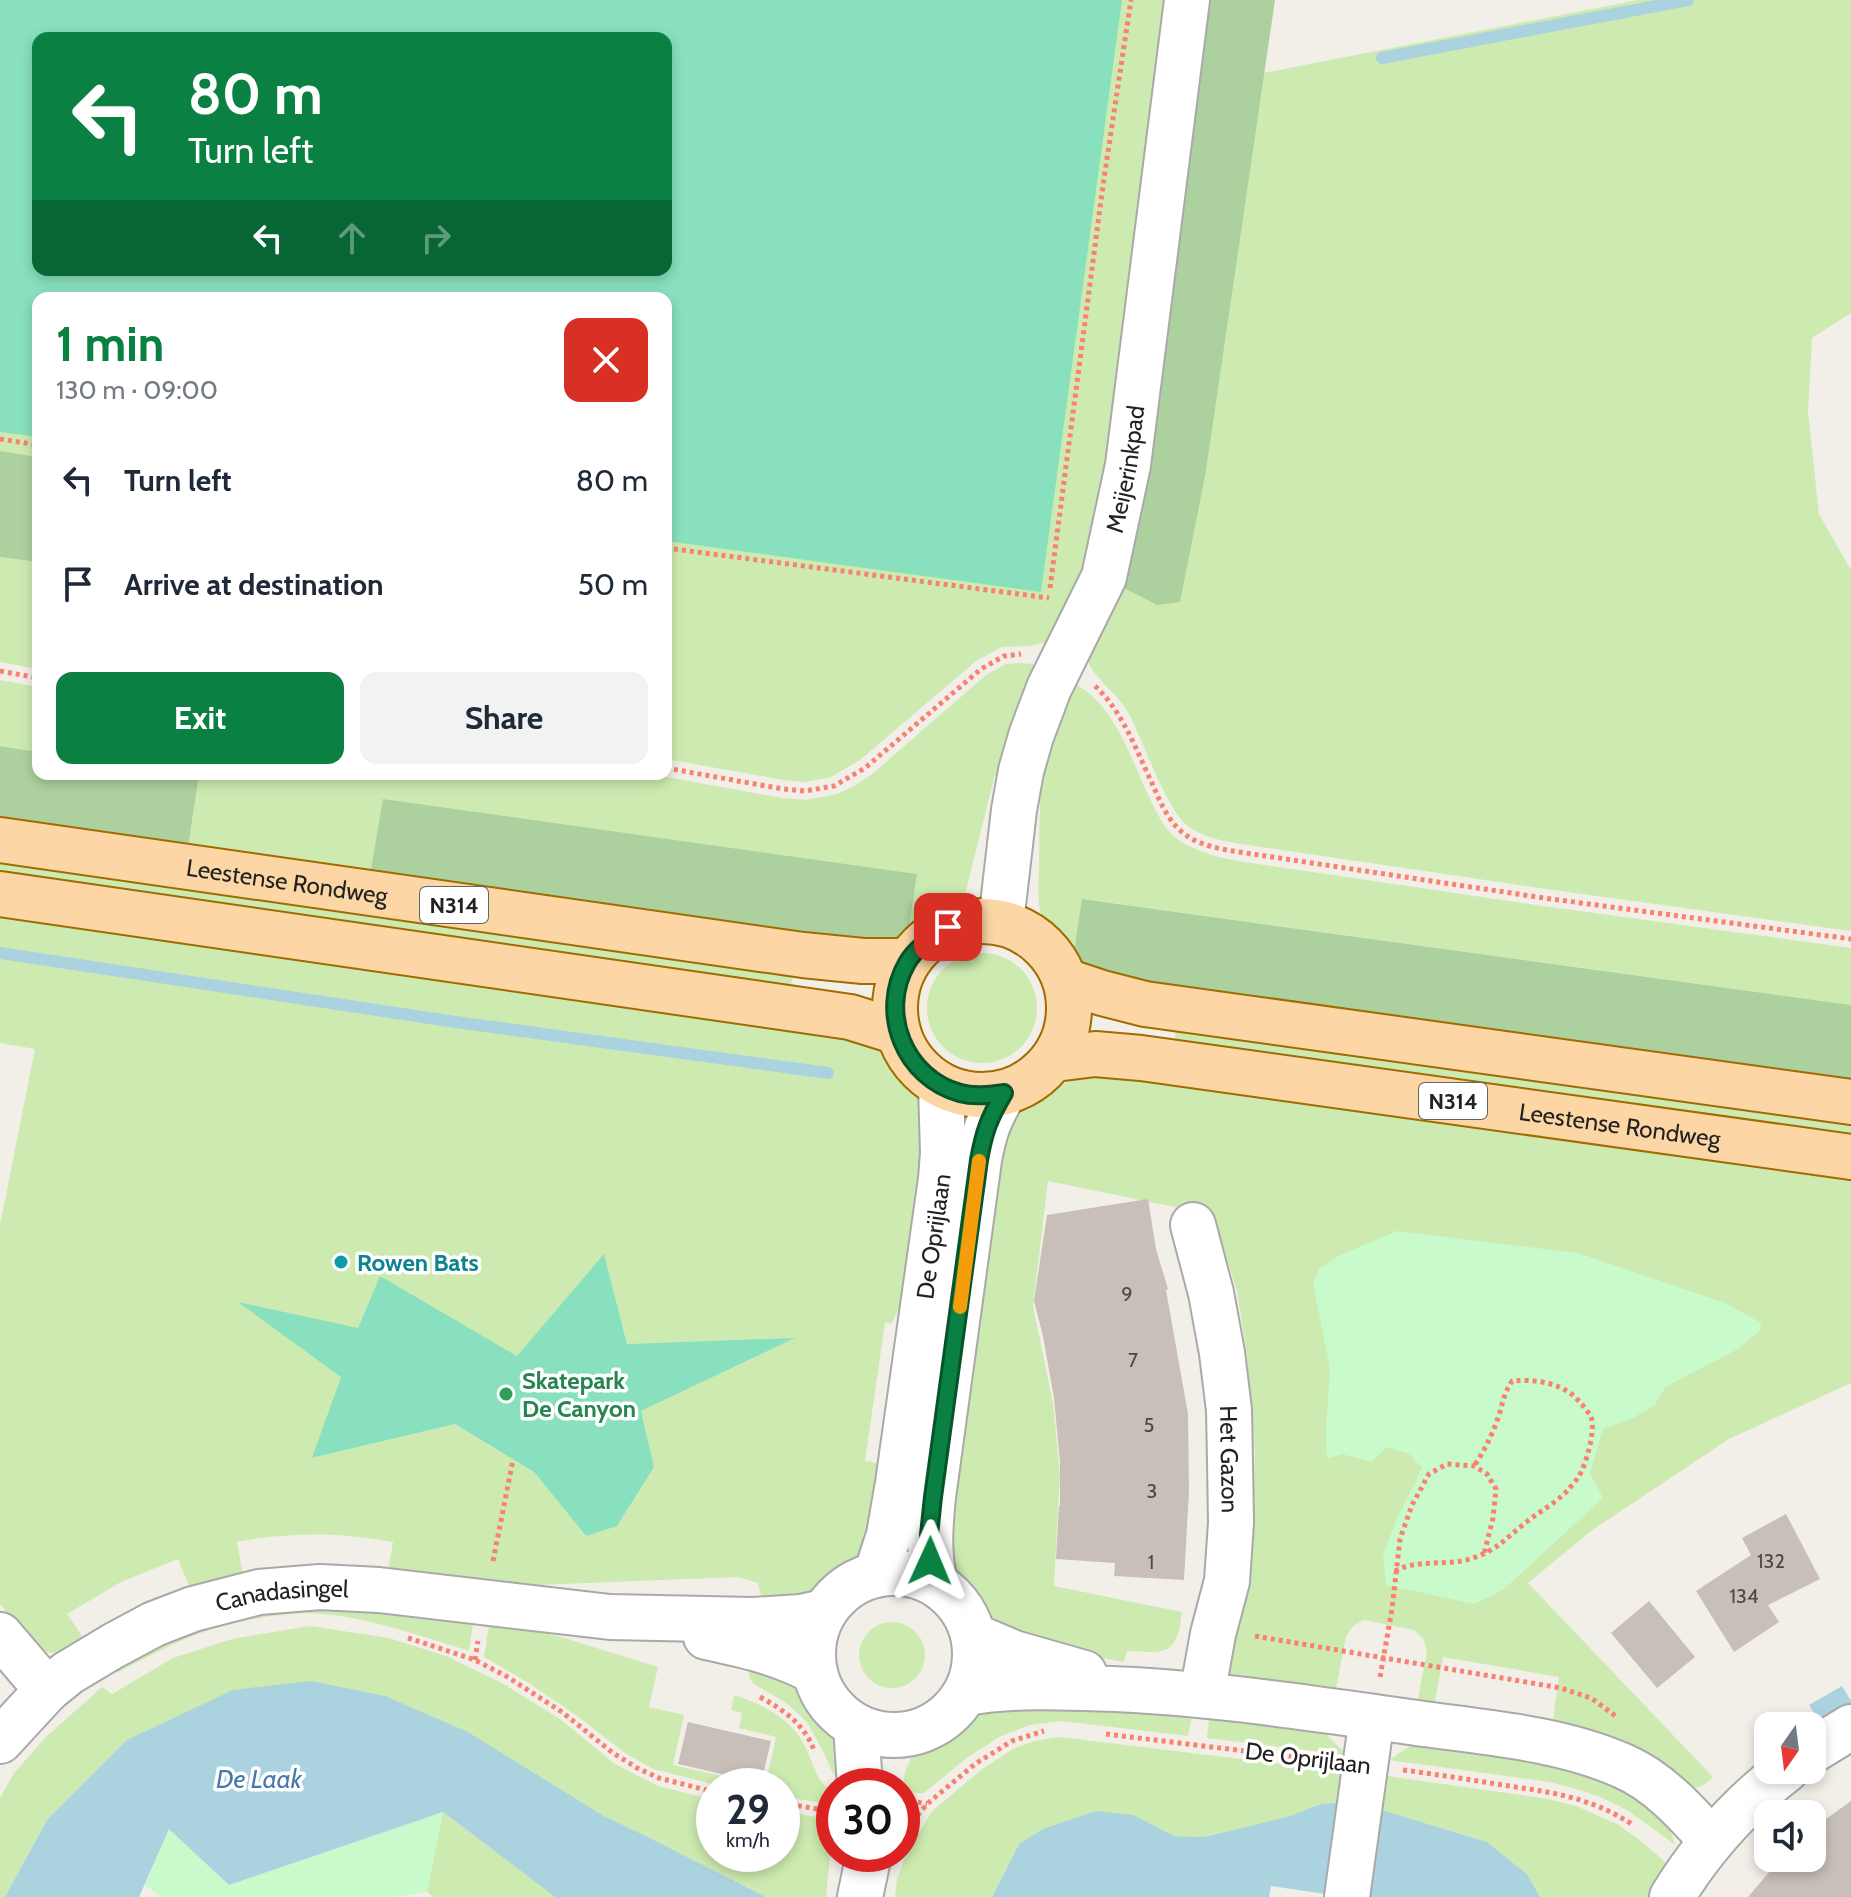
<!DOCTYPE html>
<meta charset="utf-8">
<style>
:root{--surface:#fff;--page:#f2f2f3;--text:#1f2937;--muted:#747a83;--accent:#0b8043}
body{margin:0;font-family:Cabin,sans-serif;background:var(--page);color:var(--text);height:100vh;display:flex;flex-direction:column;font-size:30px;white-space:nowrap}
*{box-sizing:border-box;margin:0}
p{font-size:26px;color:var(--muted)}
.icon{flex:none;width:44px;height:44px;fill:none;stroke:currentColor;stroke-width:2;stroke-linecap:round;stroke-linejoin:round}
.map{position:relative;flex:1;overflow:hidden}
.side{position:absolute;left:32px;top:292px;width:640px;height:488px;display:flex;flex-direction:column;background:var(--surface);border-radius:16px;box-shadow:0 4px 12px #0003}
.side>*{flex:none}
.top-card{position:absolute;left:32px;top:32px;width:640px;height:244px;border-radius:16px;box-shadow:0 4px 12px #0003;background:#0b8043;color:#fff;overflow:hidden}
.needle{width:52px;rotate:194deg}
.controls{position:absolute;left:1754px;top:1712px;display:grid;gap:16px}
.controls a{display:grid;place-items:center;width:72px;height:72px;border-radius:16px;background:var(--surface);box-shadow:0 4px 12px #0003;font-size:40px}
.speed{position:absolute;left:696px;top:1768px;display:flex;gap:16px;font-size:40px;font-weight:700;text-align:center}
.speed>*{display:grid;place-content:center;width:104px;height:104px;border-radius:50%;background:var(--surface);box-shadow:0 4px 12px #0003;line-height:1}
.speed small{font-size:20px;font-weight:400}
.speed .limit{border:12px solid #d22;background:#fff;color:#111}
.pin{position:absolute;display:grid;place-items:center;width:68px;height:68px;color:#fff;margin:-34px;border-radius:16px;box-shadow:0 4px 12px #0006}
.me{position:absolute;width:88px;margin:-44px;rotate:1deg;stroke-linejoin:round;filter:drop-shadow(0 0 6px #0008)}
.turn{display:flex;align-items:center;gap:28px;height:168px;padding:0 24px;font-size:36px}
.turn .icon{width:104px;height:104px;stroke-width:2.5}
.turn b{display:block;font-size:56px;line-height:68px}
.lanes{display:flex;align-items:center;height:76px;padding:0 24px;background:#0003;justify-content:center;gap:40px;direction:ltr}
.lanes .off{opacity:.35}
.round{display:grid;place-items:center;flex:none;width:84px;height:84px;border-radius:16px;background:var(--page)}
.head{display:flex;align-items:center;justify-content:space-between;height:136px;padding:0 24px}
h1{font-size:48px;font-weight:800;line-height:60px;color:var(--accent)}
.cta{display:flex;gap:16px;margin-top:auto;padding:16px 24px}
.cta a{flex:1;height:92px;border-radius:16px;background:var(--accent);color:#fff;font-size:32px;font-weight:800;line-height:92px;text-align:center}
.cta a+a{background:var(--page);color:var(--text)}
ul{padding:0;list-style:none}
li{display:flex;align-items:center;gap:24px;height:104px;padding:0 24px}
li div{flex:1}
li b{display:block;font-size:30px}
li em{font-style:normal}
.map>svg:first-child{display:block}
.grass{fill:#cdebb0;fill-rule:evenodd}
.forest{fill:#add19e}
.park{fill:#c8facc}
.pitch{fill:#88e0be;fill-rule:evenodd}
.water{fill:#aad3df}
.lines{fill:none;stroke-linecap:round;stroke-linejoin:round}
.stream{stroke:#aad3df;stroke-width:12}
.building{fill:#c7bfb8}
.minor-casing{stroke:#a9a9a9;stroke-width:48}
.major-casing{stroke:#a06b00;stroke-width:48}
.path{stroke:#fa8072;stroke-width:5;stroke-dasharray:4 4;stroke-linecap:butt}
.minor{stroke:#fff;stroke-width:44}
.major{stroke:#fcd6a4;stroke-width:44}
.route-casing{stroke:#07532c;stroke-width:20}
.route{stroke:#0b8043;stroke-width:14}
.slow{stroke:#f59e0b;stroke-width:14}
.culture-dot{fill:#0f9aa8;stroke:#fff;stroke-width:3}
.leisure-dot{fill:#2e9e5b;stroke:#fff;stroke-width:3}
.labels{text-anchor:middle;dominant-baseline:central;stroke-width:7;stroke-linejoin:round;paint-order:stroke}
.number-label{font-size:20px;fill:#4b4948}
.shield{fill:#fff;stroke:#646464;stroke-width:2}
.shield-label{font-size:22px;font-weight:bold;fill:#222}
.street-label{font-size:24px;fill:#222;stroke:#fff}
.culture-label{font-size:24px;font-weight:bold;fill:#0d838f;stroke:#fff;text-anchor:start}
.leisure-label{font-size:24px;font-weight:bold;fill:#27864d;stroke:#fff;text-anchor:start}
.water-label{font-size:26px;font-style:italic;fill:#4a7aab;stroke:#fff}
</style>
<div class="map">
<svg width="1851" height="1897" viewBox="0 0 1851 1897">
<rect width="100%" height="100%" fill="#f2efe9"/>
<!-- grass -->
<path class="grass" d="M 0,0 L 1170,0 L 1098,526 L 1089,558 L 1048,642 L 1029,646 L 1002,647 L 976,661 L 860,760 L 831,777 L 805,782 L 784,780 L 666,759 L 666,298 L 38,298 L 38,457 L 0,451 ZM 38,38 L 666,38 L 666,270 L 38,270 Z
M 1638,0 L 1851,0 L 1851,313 L 1812,338 L 1808,413 L 1819,514 L 1851,570 L 1851,931 L 1546,889 L 1261,847 C 1237,843 1209,841 1189,827 C 1166,810 1143,740 1128,712 C 1117,693 1093,678 1087,659 L 1120,586 L 1206,471 L 1263,73 Z
M 0,557 L 38,562 L 38,669 L 0,662 Z
M 1020,663 L 1033,664 L 1035,667 L 994,779 L 965,894 L 946,912 L 926,922 L 908,935 L 917,874 L 383,800 L 369,880 L 187,854 L 199,775 L 196,774 L 650,774 L 782,798 L 806,800 L 837,794 L 854,786 L 871,775 L 986,675 L 1006,664 Z
M 0,680 L 38,687 L 38,752 L 0,746 Z
M 1074,683 C 1119,708 1132,765 1154,807 C 1161,821 1167,833 1180,841 C 1204,856 1231,860 1258,864 L 1543,906 L 1851,948 L 1851,1005 L 1083,899 L 1073,958 C 1062,946 1049,934 1043,919 C 1036,902 1039,881 1039,863 C 1040,829 1038,792 1046,759 C 1053,732 1064,708 1074,683 Z
M 0,852 L 794,965 L 790,996 L 0,882 Z
M 0,907 L 462,975 L 878,1044 C 897,1067 915,1088 927,1116 L 916,1273 L 892,1323 L 885,1323 L 865,1461 L 889,1465 L 874,1543 L 842,1579 L 805,1602 L 764,1606 L 758,1583 L 738,1577 L 511,1586 L 388,1571 L 393,1542 C 340,1532 290,1532 237,1542 L 243,1574 L 190,1588 L 178,1559 L 121,1582 L 67,1614 L 85,1640 C 76,1644 65,1653 56,1653 C 35,1655 12,1618 0,1604 L 0,1225 L 35,1049 L 0,1043 ZM 604,1255 L 627,1344 L 793,1339 L 641,1411 L 654,1468 L 586,1536 L 534,1472 L 455,1424 L 313,1458 L 358,1328 L 380,1277 L 517,1356 Z
M927 1008a55 55 0 1 1 110 0a55 55 0 1 1-110 0Z
M 1178,1019 L 1851,1114 L 1851,1145 L 1173,1049 Z
M 1107,1072 L 1851,1171 L 1851,1383 L 1729,1439 L 1591,1531 L 1528,1583 L 1713,1777 C 1703,1787 1697,1789 1683,1787 L 1552,1727 L 1559,1677 L 1443,1657 L 1434,1707 L 1417,1704 L 1427,1651 L 1424,1640 L 1414,1630 L 1364,1620 L 1353,1626 L 1346,1637 L 1335,1694 L 1248,1681 L 1230,1676 L 1226,1669 L 1235,1625 L 1249,1580 L 1255,1454 L 1247,1357 L 1237,1291 L 1213,1215 L 1048,1181 L 1033,1306 L 1053,1403 L 1060,1474 L 1054,1586 L 1182,1612 C 1177,1656 1166,1653 1127,1651 L 1124,1662 L 1015,1642 L 975,1615 L 953,1583 L 943,1545 L 997,1151 L 1015,1115 L 1070,1080 L 1088,1074 Z
M 276,1604 L 474,1618 L 469,1651 C 417,1635 345,1609 291,1614 C 253,1617 213,1627 178,1642 C 158,1651 138,1662 118,1672 L 112,1666 L 153,1642 Z
M 490,1619 L 564,1638 L 658,1667 L 649,1707 L 684,1715 L 673,1765 L 765,1786 L 776,1737 L 739,1728 L 742,1713 L 731,1710 L 734,1695 C 762,1704 791,1718 805,1746 C 814,1765 816,1780 833,1794 L 832,1805 L 782,1796 L 782,1786 L 720,1786 L 653,1769 L 625,1753 L 576,1715 L 527,1682 L 484,1657 Z
M859 1655a33 33 0 1 1 66 0a33 33 0 1 1-66 0Z
M 310,1626 L 389,1638 L 446,1656 L 502,1683 L 560,1719 L 615,1764 L 658,1786 L 714,1800 L 714,1854 L 782,1854 L 782,1811 L 834,1820 L 826,1897 L 766,1897 L 646,1836 L 602,1815 L 566,1794 L 47,1820 L 5,1897 L 0,1897 L 0,1798 L 14,1773 L 47,1736 L 102,1687 L 112,1694 L 173,1658 L 232,1639 Z
M 749,1666 L 806,1685 L 838,1733 L 843,1779 L 832,1772 L 825,1755 L 807,1722 L 785,1702 L 754,1684 L 749,1677 Z
M 1058,1700 L 1192,1717 L 1188,1736 L 1061,1721 L 1030,1725 L 1001,1736 L 968,1757 L 924,1793 L 916,1793 L 902,1791 L 905,1772 L 912,1756 L 937,1733 L 958,1719 L 979,1708 Z
M 1209,1719 L 1326,1734 L 1347,1755 L 1207,1738 Z
M 1060,1737 L 1347,1772 L 1342,1802 L 1321,1804 L 1290,1816 L 1204,1837 L 1174,1836 L 1134,1815 L 1019,1844 L 992,1897 L 895,1897 L 897,1879 L 904,1860 L 931,1812 L 981,1770 L 1013,1749 L 1034,1741 Z
M 1413,1744 L 1591,1770 L 1606,1775 L 1661,1816 L 1670,1829 L 1675,1845 C 1660,1834 1644,1821 1628,1811 C 1604,1796 1577,1789 1550,1782 L 1389,1760 Z
M 1387,1776 L 1548,1799 L 1576,1806 L 1617,1824 L 1637,1838 L 1670,1866 L 1652,1897 L 1540,1897 L 1527,1874 L 1487,1842 L 1382,1810 Z
M 443,1812 L 555,1897 L 433,1897 L 427,1892 Z"/>
<!-- forest -->
<path class="forest" d="M 1210,0 L 1275,0 L 1206,471 L 1180,602 L 1157,605 L 1120,586 L 1147,445 Z
M 0,451 L 38,457 L 38,562 L 0,557 Z
M 0,746 L 38,752 L 38,774 L 199,775 L 187,854 L 0,827 Z
M 383,799 L 917,874 L 908,935 L 893,943 L 875,948 L 369,880 Z
M 1082,899 L 1851,1005 L 1851,1092 L 1190,999 L 1087,973 L 1073,958 Z"/>
<!-- park -->
<path class="park" d="M 1397,1231 L 1578,1253 L 1725,1303 L 1761,1323 L 1760,1331 L 1736,1350 L 1665,1387 L 1655,1405 L 1633,1418 L 1603,1429 L 1590,1473 L 1603,1498 L 1503,1590 L 1474,1604 L 1386,1585 L 1383,1554 L 1400,1511 L 1414,1486 L 1422,1468 L 1409,1454 L 1387,1447 L 1371,1462 L 1342,1454 L 1327,1459 L 1326,1429 L 1330,1369 L 1313,1283 L 1319,1269 L 1338,1256 Z
M 443,1812 L 427,1892 L 396,1897 L 161,1897 L 145,1885 L 169,1828 L 229,1885 Z"/>
<!-- pitch -->
<path class="pitch" d="M 0,0 L 1122,0 L 1041,592 L 666,541 L 666,298 L 38,298 L 38,437 L 0,432 ZM 38,38 L 666,38 L 666,270 L 38,270 Z
M 604,1254 L 627,1344 L 795,1338 L 641,1411 L 654,1467 L 617,1526 L 586,1536 L 534,1472 L 455,1424 L 312,1458 L 341,1377 L 238,1302 L 358,1328 L 380,1276 L 517,1356 Z"/>
<!-- water -->
<path class="water" d="M 311,1681 L 385,1696 L 468,1732 L 602,1815 L 646,1836 L 766,1897 L 555,1897 L 443,1812 L 229,1885 L 169,1829 L 139,1897 L 5,1897 L 47,1820 L 127,1740 L 233,1690 Z
M 1842,1686 L 1851,1701 L 1851,1711 L 1823,1727 L 1809,1705 Z
M 1342,1802 L 1325,1894 L 1271,1886 L 1269,1897 L 992,1897 L 1019,1844 L 1043,1829 L 1096,1811 L 1134,1815 L 1174,1836 L 1204,1837 L 1290,1816 L 1321,1804 Z
M 1382,1810 L 1487,1842 L 1527,1874 L 1540,1897 L 1370,1897 Z"/>
<g class="lines">
<!-- stream -->
<path class="stream" d="M 1382,58 L 1688,0
M 0,953 L 449,1021 L 828,1073"/>
</g>
<!-- building -->
<path class="building" d="M 1148,1199 L 1156,1249 L 1168,1289 L 1166,1290 L 1188,1414 L 1189,1491 L 1184,1580 L 1114,1576 L 1115,1563 L 1056,1559 L 1059,1506 L 1060,1506 L 1060,1462 L 1054,1398 L 1043,1336 L 1034,1301 L 1047,1215 Z
M 1786,1514 L 1820,1579 L 1768,1605 L 1779,1622 L 1734,1652 L 1696,1591 L 1751,1555 L 1742,1538 Z
M 1649,1601 L 1695,1657 L 1657,1688 L 1611,1633 Z
M 688,1722 L 771,1741 L 761,1783 L 678,1764 Z
M 1851,1801 L 1851,1897 L 1748,1897 L 1781,1858 L 1812,1858 L 1812,1829 Z"/>
<g class="lines">
<defs>
<g id="minor">
<path id="s1" d="M 1001,922 L 1014,810 L 1021,771 L 1031,736 L 1049,688 L 1104,577 L 1128,465 L 1187,0"/>
<path id="s2" d="M 1193,1225 L 1211,1293 L 1222,1353 L 1229,1410 L 1230,1462 L 1231,1523 L 1227,1581 L 1213,1634 L 1202,1695"/>
<circle cx="894" cy="1654" r="81"/>
<path id="s3" d="M 876,1575 L 889,1535 L 898,1483 L 941,1179 L 943,1153 L 941,1085"/>
<path d="M 935,1583 C 928,1554 930,1527 933,1497 L 979,1160 C 984,1132 989,1118 1004,1093"/>
<path d="M 0,1635 L 47,1690"/>
<path d="M 974,1636 L 1014,1653 L 1084,1673"/>
<path d="M 706,1637 C 744,1645 781,1653 815,1672"/>
<path d="M 966,1693 C 1004,1686 1044,1687 1082,1688 C 1189,1690 1296,1706 1403,1721 C 1475,1732 1556,1736 1623,1766 C 1658,1781 1686,1812 1711,1840"/>
<path d="M 856,1726 L 860,1786"/>
<path id="s4" d="M 0,1741 L 47,1690 L 68,1673 L 113,1646 L 154,1624 L 193,1609 L 259,1592 L 320,1587 L 379,1590 L 610,1617 L 753,1620 L 801,1617 L 824,1612"/>
<path d="M 1812,1751 L 1851,1727"/>
<path d="M 860,1897 L 869,1854"/>
<path d="M 1347,1897 L 1372,1717"/>
<path d="M 1672,1897 C 1703,1846 1739,1806 1786,1770"/>
</g>
<g id="major">
<path id="s5" d="M 0,840 L 803,955 L 863,961 L 908,961"/>
<path d="M 0,894 L 850,1017 L 898,1032"/>
<circle cx="982" cy="1008" r="87"/>
<path d="M 1066,981 L 1102,993 L 1145,1004 L 1851,1102"/>
<path id="s6" d="M 1055,1059 L 1095,1054 L 1141,1058 L 1851,1157"/>
</g>
</defs>
<!-- minor casing -->
<use href="#minor" class="minor-casing"/>
<!-- major casing -->
<use href="#major" class="major-casing"/>
<!-- path -->
<path class="path" d="M 0,439 L 38,445
M 666,548 L 1049,598
M 1050,588 L 1103,185 L 1131,0
M 0,671 L 38,678
M 1095,686 C 1122,711 1135,747 1151,781 C 1159,799 1167,820 1183,833 C 1203,849 1235,851 1259,855 L 1544,898 L 1851,939
M 666,768 L 783,789 L 805,791 L 834,786 L 865,768 L 981,669 L 1004,656 L 1021,654
M 493,1561 L 513,1460
M 1395,1571 C 1419,1558 1448,1567 1473,1558 C 1497,1550 1505,1539 1524,1524 C 1538,1512 1555,1504 1568,1490 C 1571,1486 1576,1481 1579,1476 C 1586,1465 1596,1429 1591,1417 C 1588,1411 1580,1402 1575,1397 C 1559,1382 1532,1379 1512,1381 C 1505,1392 1503,1400 1500,1412 C 1494,1431 1485,1450 1474,1466
M 1255,1636 L 1561,1688 L 1591,1698 L 1617,1717
M 408,1638 L 475,1660 L 506,1676 L 562,1712 L 613,1753 L 637,1768 L 659,1778 L 714,1792
M 475,1660 L 478,1641
M 1380,1677 L 1392,1609 L 1400,1539 L 1412,1505 L 1429,1474 L 1447,1464 L 1474,1466 L 1487,1474 L 1496,1489 L 1493,1518 L 1484,1554
M 760,1697 C 784,1710 804,1724 814,1750
M 1106,1734 L 1326,1761
M 1403,1770 C 1441,1775 1478,1781 1515,1787 C 1558,1793 1596,1800 1633,1825
M 902,1799 L 927,1804
M 782,1803 L 829,1811
M 907,1837 L 917,1816 L 927,1804 L 975,1764 L 1012,1741 L 1044,1731"/>
<!-- minor -->
<use href="#minor" class="minor"/>
<!-- major -->
<use href="#major" class="major"/>
</g>
<g class="lines">
<defs>
<path id="route" d="M 930,1561 L 929,1535 L 933,1497 L 979,1160 C 984,1132 989,1118 1004,1093 C 989,1095 975,1097 960,1093 C 905,1078 878,1013 907,963 C 916,947 933,937 948,927"/>
</defs>
<!-- route casing -->
<use href="#route" class="route-casing"/>
<!-- route -->
<use href="#route" class="route"/>
<!-- slow -->
<path class="slow" d="M 960,1307 L 979,1161"/>
</g>
<!-- markers -->
<circle class="culture-dot" cx="341" cy="1262" r="8"/>
<circle class="leisure-dot" cx="506" cy="1394" r="8"/>
<g class="labels">
<!-- number labels -->
<g class="number-label">
<text x="1127" y="1294">9</text>
<text x="1133" y="1360">7</text>
<text x="1149" y="1425">5</text>
<text x="1152" y="1491">3</text>
<text x="1771" y="1561">132</text>
<text x="1151" y="1562">1</text>
<text x="1744" y="1596">134</text>
</g>
<!-- shield labels -->
<g class="shield">
<rect x="420" y="887" width="68" height="36" rx="6"/>
<rect x="1419" y="1083" width="68" height="36" rx="6"/>
</g>
<g class="shield-label">
<text x="454" y="905">N314</text>
<text x="1453" y="1101">N314</text>
</g>
<!-- street labels -->
<g class="street-label">
<text stroke="none"><textPath href="#s1" startOffset="474">Meijerinkpad</textPath></text>
<text stroke="none"><textPath href="#s5" startOffset="290">Leestense Rondweg</textPath></text>
<text stroke="none"><textPath href="#s6" startOffset="570">Leestense Rondweg</textPath></text>
<text stroke="none"><textPath href="#s3" startOffset="344">De Oprijlaan</textPath></text>
<text stroke="none"><textPath href="#s2" startOffset="238">Het Gazon</textPath></text>
<text stroke="none"><textPath href="#s4" startOffset="328">Canadasingel</textPath></text>
<text transform="translate(1308 1758) rotate(7)">De Oprijlaan</text>
</g>
<!-- culture labels -->
<g class="culture-label">
<text x="357" y="1262">Rowen Bats</text>
</g>
<!-- leisure labels -->
<g class="leisure-label">
<text x="522" y="1380">Skatepark<tspan x="522" dy="28">De Canyon</tspan></text>
</g>
<!-- water labels -->
<g class="water-label">
<text x="259" y="1779">De Laak</text>
</g>
</g>
</svg>
<div class="controls">
<a><svg class="needle" viewBox="-14 -14 28 28"><path d="M0-13l5 13h-10z" fill="#e53935"/><path d="M0 13l5-13h-10z" fill="#747a83"/></svg></a>
<a><svg class="icon" aria-label="sound" viewBox="0 0 24 24"><path d="M4 9h4l5-4v14l-5-4H4zM17 9q2 3 0 6"/></svg></a>
</div>
<div class="speed"><div>29<small>km/h</small></div><div class="limit">30</div></div>
<div class="pin" style="left:948px;top:927px;background:#d93025"><svg class="icon" aria-label="arrive" viewBox="0 0 24 24"><path d="M6 21V4h12l-3 4 3 4H6"/></svg></div>
<svg class="me" style="left:930px;top:1561px" viewBox="-20 -20 40 40"><path d="M0-17L14 15 0 8-14 15z" fill="#0b8043" stroke="#fff" stroke-width="4"/></svg>
<div class="top-card">
<div class="turn"><svg class="icon" aria-label="left" viewBox="0 0 24 24"><path d="M17 20v-9H6M10 6l-5 5 5 5"/></svg><div><b>80 m</b>Turn left</div></div>
<div class="lanes"><svg class="icon" aria-label="left" viewBox="0 0 24 24"><path d="M17 20v-9H6M10 6l-5 5 5 5"/></svg><svg class="icon off" aria-label="ahead" viewBox="0 0 24 24"><path d="M12 20V5M6 11l6-6 6 6"/></svg><svg class="icon off" aria-label="right" viewBox="0 0 24 24"><path d="M7 20v-9h11M14 6l5 5-5 5"/></svg></div>
</div>
<section class="side">
<div class="head"><div><h1>1 min</h1><p>130 m · 09:00</p></div><a class="round" style="background:#d93025;color:#fff"><svg class="icon" aria-label="close" viewBox="0 0 24 24"><path d="M6 6l12 12M18 6L6 18"/></svg></a></div>
<ul>
<li><svg class="icon" aria-label="left" viewBox="0 0 24 24"><path d="M17 20v-9H6M10 6l-5 5 5 5"/></svg><div><b>Turn left</b></div><em>80 m</em></li>
<li><svg class="icon" aria-label="arrive" viewBox="0 0 24 24"><path d="M6 21V4h12l-3 4 3 4H6"/></svg><div><b>Arrive at destination</b></div><em>50 m</em></li>
</ul>
<div class="cta"><a>Exit</a><a>Share</a></div>
</section>
</div>
